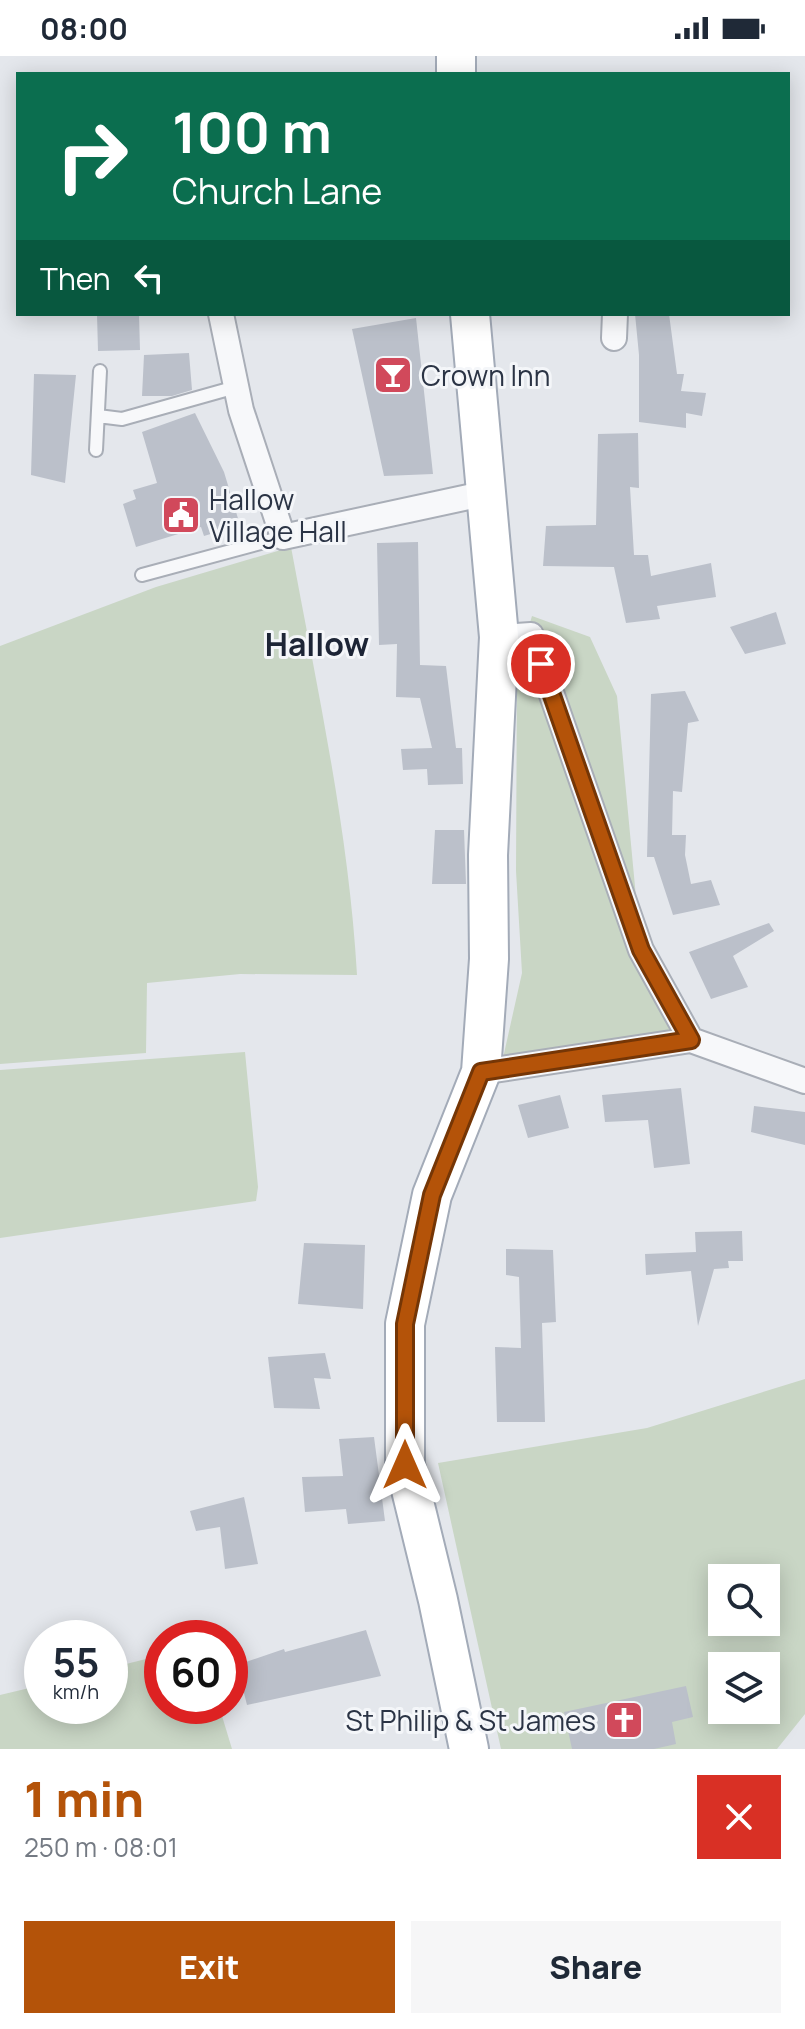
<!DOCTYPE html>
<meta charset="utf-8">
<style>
:root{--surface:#fff;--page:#f6f6f7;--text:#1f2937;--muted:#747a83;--accent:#b45309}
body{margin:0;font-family:Manrope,sans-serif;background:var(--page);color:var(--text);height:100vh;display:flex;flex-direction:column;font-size:30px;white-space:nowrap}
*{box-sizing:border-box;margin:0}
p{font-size:26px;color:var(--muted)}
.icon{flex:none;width:44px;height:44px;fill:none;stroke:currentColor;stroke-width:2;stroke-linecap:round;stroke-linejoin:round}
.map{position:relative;height:1693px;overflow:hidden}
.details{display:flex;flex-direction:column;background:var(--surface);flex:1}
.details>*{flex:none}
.guide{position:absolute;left:16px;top:16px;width:774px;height:244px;border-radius:0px;box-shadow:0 4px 20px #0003;background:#0b6e4f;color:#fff;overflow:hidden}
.controls{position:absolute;left:708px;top:1508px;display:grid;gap:16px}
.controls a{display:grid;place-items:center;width:72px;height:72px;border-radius:0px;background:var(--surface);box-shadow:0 4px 20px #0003;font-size:40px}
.speed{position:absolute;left:24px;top:1564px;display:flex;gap:16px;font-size:40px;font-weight:700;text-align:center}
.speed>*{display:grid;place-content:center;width:104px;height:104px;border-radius:50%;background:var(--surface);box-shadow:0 4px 20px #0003;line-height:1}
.speed small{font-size:20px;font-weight:400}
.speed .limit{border:12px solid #d22;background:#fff;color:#111}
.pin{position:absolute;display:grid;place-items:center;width:68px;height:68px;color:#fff;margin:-34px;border:4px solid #fff;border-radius:50%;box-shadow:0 2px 8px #0007}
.me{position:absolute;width:88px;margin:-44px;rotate:0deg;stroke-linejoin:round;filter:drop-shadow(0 0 6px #0008)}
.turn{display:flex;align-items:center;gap:28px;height:168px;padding:0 24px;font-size:36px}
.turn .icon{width:104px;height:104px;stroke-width:2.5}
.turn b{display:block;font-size:56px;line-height:68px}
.then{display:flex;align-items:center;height:76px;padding:0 24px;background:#0003;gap:16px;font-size:30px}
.round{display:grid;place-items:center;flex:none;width:84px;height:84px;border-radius:0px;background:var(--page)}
.overview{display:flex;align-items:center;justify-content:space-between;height:136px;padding:0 24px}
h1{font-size:48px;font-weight:800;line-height:60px;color:var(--accent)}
.button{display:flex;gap:16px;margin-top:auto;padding:16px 24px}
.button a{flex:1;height:92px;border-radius:0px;background:var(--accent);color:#fff;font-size:32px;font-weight:800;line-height:92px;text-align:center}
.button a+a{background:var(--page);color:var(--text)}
.status{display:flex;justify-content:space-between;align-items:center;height:56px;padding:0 40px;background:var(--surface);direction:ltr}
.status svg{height:22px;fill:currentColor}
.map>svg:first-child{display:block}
.green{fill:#c9d6c5;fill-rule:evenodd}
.building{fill:#bbc0ca}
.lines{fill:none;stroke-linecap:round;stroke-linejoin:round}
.service-casing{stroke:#a9aeb7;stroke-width:16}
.minor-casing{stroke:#a9aeb7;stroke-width:28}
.primary-casing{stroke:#a3abb8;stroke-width:42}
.service{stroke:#f7f8fa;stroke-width:12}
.minor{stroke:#f7f8fa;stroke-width:24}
.primary{stroke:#fff;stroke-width:38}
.route-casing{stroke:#753606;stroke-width:20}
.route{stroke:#b45309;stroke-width:14}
.labels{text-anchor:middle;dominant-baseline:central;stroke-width:6;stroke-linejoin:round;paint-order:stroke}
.poi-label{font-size:28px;fill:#2b3445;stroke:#f4f6f9;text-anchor:start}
.quarter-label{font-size:32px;font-weight:bold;fill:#1d2536;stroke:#f4f6f9}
</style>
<div class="status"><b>08:00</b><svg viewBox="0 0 49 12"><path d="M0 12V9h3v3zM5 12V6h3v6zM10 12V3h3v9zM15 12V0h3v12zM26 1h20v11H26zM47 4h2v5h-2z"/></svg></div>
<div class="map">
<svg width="805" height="1693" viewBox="0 0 805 1693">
<rect width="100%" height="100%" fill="#e4e7ec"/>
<!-- green -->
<path class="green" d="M 291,491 C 317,632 349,776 357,919 L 240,918 L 147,927 L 146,997 L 0,1008 L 0,590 L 156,531 Z
M 532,560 L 590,581 L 617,640 L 641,894 L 691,984 L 503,1002 L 522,917 L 516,815 L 517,610 Z
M 245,996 L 258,1131 L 256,1145 L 0,1182 L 0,1014 Z
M 805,1323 L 805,1658 L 777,1693 L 501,1693 L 438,1407 L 647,1372 ZM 722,1522 L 766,1522 L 766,1566 L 722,1566 ZM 722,1610 L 766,1610 L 766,1654 L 722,1654 Z
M 162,1599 L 162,1650 L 219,1650 L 232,1693 L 0,1693 L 0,1639 L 42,1629 L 42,1650 L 110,1650 L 110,1612 Z"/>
<!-- building -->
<path class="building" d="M 97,258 L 139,258 L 140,294 L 98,295 Z
M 635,258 L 669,258 L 677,318 L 684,318 L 681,335 L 706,337 L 702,360 L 686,357 L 686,372 L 639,366 L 639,299 Z
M 416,262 L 433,418 L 384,420 L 352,273 Z
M 189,297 L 192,334 L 172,340 L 142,340 L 144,299 Z
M 34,318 L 76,319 L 65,427 L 31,419 Z
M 195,357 L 224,416 L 240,469 L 204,480 L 201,471 L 136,491 L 123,448 L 136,443 L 133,434 L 157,427 L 142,376 Z
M 638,377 L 639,432 L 630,431 L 634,499 L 648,499 L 651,520 L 711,507 L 716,541 L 657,550 L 660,563 L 626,567 L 614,511 L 543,510 L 546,470 L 596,469 L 598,378 Z
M 418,486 L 420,609 L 446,610 L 456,692 L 462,692 L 463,728 L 428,729 L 427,713 L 403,714 L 401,693 L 432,692 L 420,642 L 396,641 L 397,588 L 379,589 L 377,487 Z
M 776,556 L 786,588 L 745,598 L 730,571 Z
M 685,635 L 699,665 L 688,667 L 682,736 L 673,735 L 672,779 L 686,779 L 685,799 L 691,828 L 711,824 L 720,849 L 673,859 L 654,801 L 647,801 L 651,638 Z
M 435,774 L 464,774 L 466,828 L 432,828 Z
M 769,867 L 774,875 L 733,900 L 748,931 L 711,943 L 689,896 Z
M 681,1032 L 690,1108 L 654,1112 L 648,1064 L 605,1066 L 602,1039 Z
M 560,1039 L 569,1072 L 528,1082 L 518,1049 Z
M 754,1050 L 805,1056 L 805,1089 L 751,1076 Z
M 742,1175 L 743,1205 L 728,1205 L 729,1212 L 714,1213 L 698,1270 L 691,1215 L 646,1219 L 645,1198 L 696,1196 L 695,1176 Z
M 304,1187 L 365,1189 L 363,1253 L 298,1248 Z
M 506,1193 L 553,1194 L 556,1266 L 542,1267 L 545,1366 L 497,1366 L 495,1291 L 521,1292 L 519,1221 L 506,1219 Z
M 325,1297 L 331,1323 L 314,1322 L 320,1353 L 274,1352 L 268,1301 Z
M 374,1381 L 385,1465 L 348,1468 L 346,1453 L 305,1456 L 302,1421 L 343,1420 L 339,1383 Z
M 244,1441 L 258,1508 L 225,1513 L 220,1471 L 196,1475 L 190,1455 Z
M 366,1574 L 381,1620 L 247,1649 L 237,1609 L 284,1593 L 285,1596 Z
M 686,1630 L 693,1661 L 672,1666 L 676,1688 L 654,1693 L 572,1693 L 564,1656 Z"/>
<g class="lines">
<defs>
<path id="service" d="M 98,360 L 122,363 L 236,331
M 96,394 L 100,315
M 142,519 L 283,481"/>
<path id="minor" d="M 221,258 L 241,354 L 283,481 L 487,437
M 614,282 L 615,258
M 499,581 L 531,579 L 641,894 L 691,984
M 481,1016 L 691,984 L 805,1025"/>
<path id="primary" d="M 456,0 L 456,18
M 469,1693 L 438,1544 L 405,1409 L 405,1268 L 432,1139 L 481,1016 L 489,903 L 488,799 L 499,581 L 470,258"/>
</defs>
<!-- service casing -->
<use href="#service" class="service-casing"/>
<!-- minor casing -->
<use href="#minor" class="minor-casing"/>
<!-- primary casing -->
<use href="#primary" class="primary-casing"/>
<!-- service -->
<use href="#service" class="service"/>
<!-- minor -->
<use href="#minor" class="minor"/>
<!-- primary -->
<use href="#primary" class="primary"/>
</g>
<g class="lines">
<defs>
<path id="route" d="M 405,1409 L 405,1268 L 432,1139 L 481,1016 L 691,984 L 641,894 L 541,608"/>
</defs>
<!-- route casing -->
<use href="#route" class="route-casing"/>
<!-- route -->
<use href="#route" class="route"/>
</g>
<!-- icons -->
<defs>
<symbol id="bar-square" viewBox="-11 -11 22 22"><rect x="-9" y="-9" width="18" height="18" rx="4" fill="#d1495b" stroke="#f4f6f9"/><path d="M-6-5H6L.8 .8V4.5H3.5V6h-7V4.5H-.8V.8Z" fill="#fff"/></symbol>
<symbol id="civic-square" viewBox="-11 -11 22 22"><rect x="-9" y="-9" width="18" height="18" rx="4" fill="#d1495b" stroke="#f4f6f9"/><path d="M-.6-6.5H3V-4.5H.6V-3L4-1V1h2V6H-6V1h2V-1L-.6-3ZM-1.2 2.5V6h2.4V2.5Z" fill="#fff"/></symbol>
<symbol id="church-square" viewBox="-11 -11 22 22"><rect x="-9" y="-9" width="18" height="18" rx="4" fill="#d1495b" stroke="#f4f6f9"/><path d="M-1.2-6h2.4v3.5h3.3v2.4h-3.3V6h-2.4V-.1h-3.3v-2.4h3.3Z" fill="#fff"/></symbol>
</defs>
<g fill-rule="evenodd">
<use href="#bar-square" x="371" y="297" width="44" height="44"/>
<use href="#civic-square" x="159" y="437" width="44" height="44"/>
<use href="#church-square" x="602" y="1642" width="44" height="44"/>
</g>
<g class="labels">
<!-- poi labels -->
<g class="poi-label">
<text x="421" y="319">Crown Inn</text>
<text x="209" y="443">Hallow<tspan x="209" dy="32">Village Hall</tspan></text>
<text x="596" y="1664" text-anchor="end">St Philip &amp; St James</text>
</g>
<!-- quarter labels -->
<g class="quarter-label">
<text x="317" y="588">Hallow</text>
</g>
</g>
</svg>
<div class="controls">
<a><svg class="icon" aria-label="search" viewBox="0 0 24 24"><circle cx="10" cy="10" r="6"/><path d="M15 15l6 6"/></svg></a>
<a><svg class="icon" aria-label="layers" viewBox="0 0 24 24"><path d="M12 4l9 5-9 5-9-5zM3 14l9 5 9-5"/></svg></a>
</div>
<div class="speed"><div>55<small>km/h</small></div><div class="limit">60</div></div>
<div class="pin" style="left:541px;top:608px;background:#d93025"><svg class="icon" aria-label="arrive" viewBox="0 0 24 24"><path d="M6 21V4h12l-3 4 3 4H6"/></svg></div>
<svg class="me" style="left:405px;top:1409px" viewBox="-20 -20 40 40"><path d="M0-17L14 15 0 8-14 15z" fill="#b45309" stroke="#fff" stroke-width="4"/></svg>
<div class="guide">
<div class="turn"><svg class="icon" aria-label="right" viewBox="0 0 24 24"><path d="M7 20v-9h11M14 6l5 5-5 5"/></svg><div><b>100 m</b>Church Lane</div></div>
<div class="then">Then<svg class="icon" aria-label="left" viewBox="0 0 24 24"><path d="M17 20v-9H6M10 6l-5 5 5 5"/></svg></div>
</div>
</div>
<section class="details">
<div class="overview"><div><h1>1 min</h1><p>250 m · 08:01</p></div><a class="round" style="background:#d93025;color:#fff"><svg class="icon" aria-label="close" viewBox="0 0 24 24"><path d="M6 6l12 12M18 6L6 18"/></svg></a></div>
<div class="button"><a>Exit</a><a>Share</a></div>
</section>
